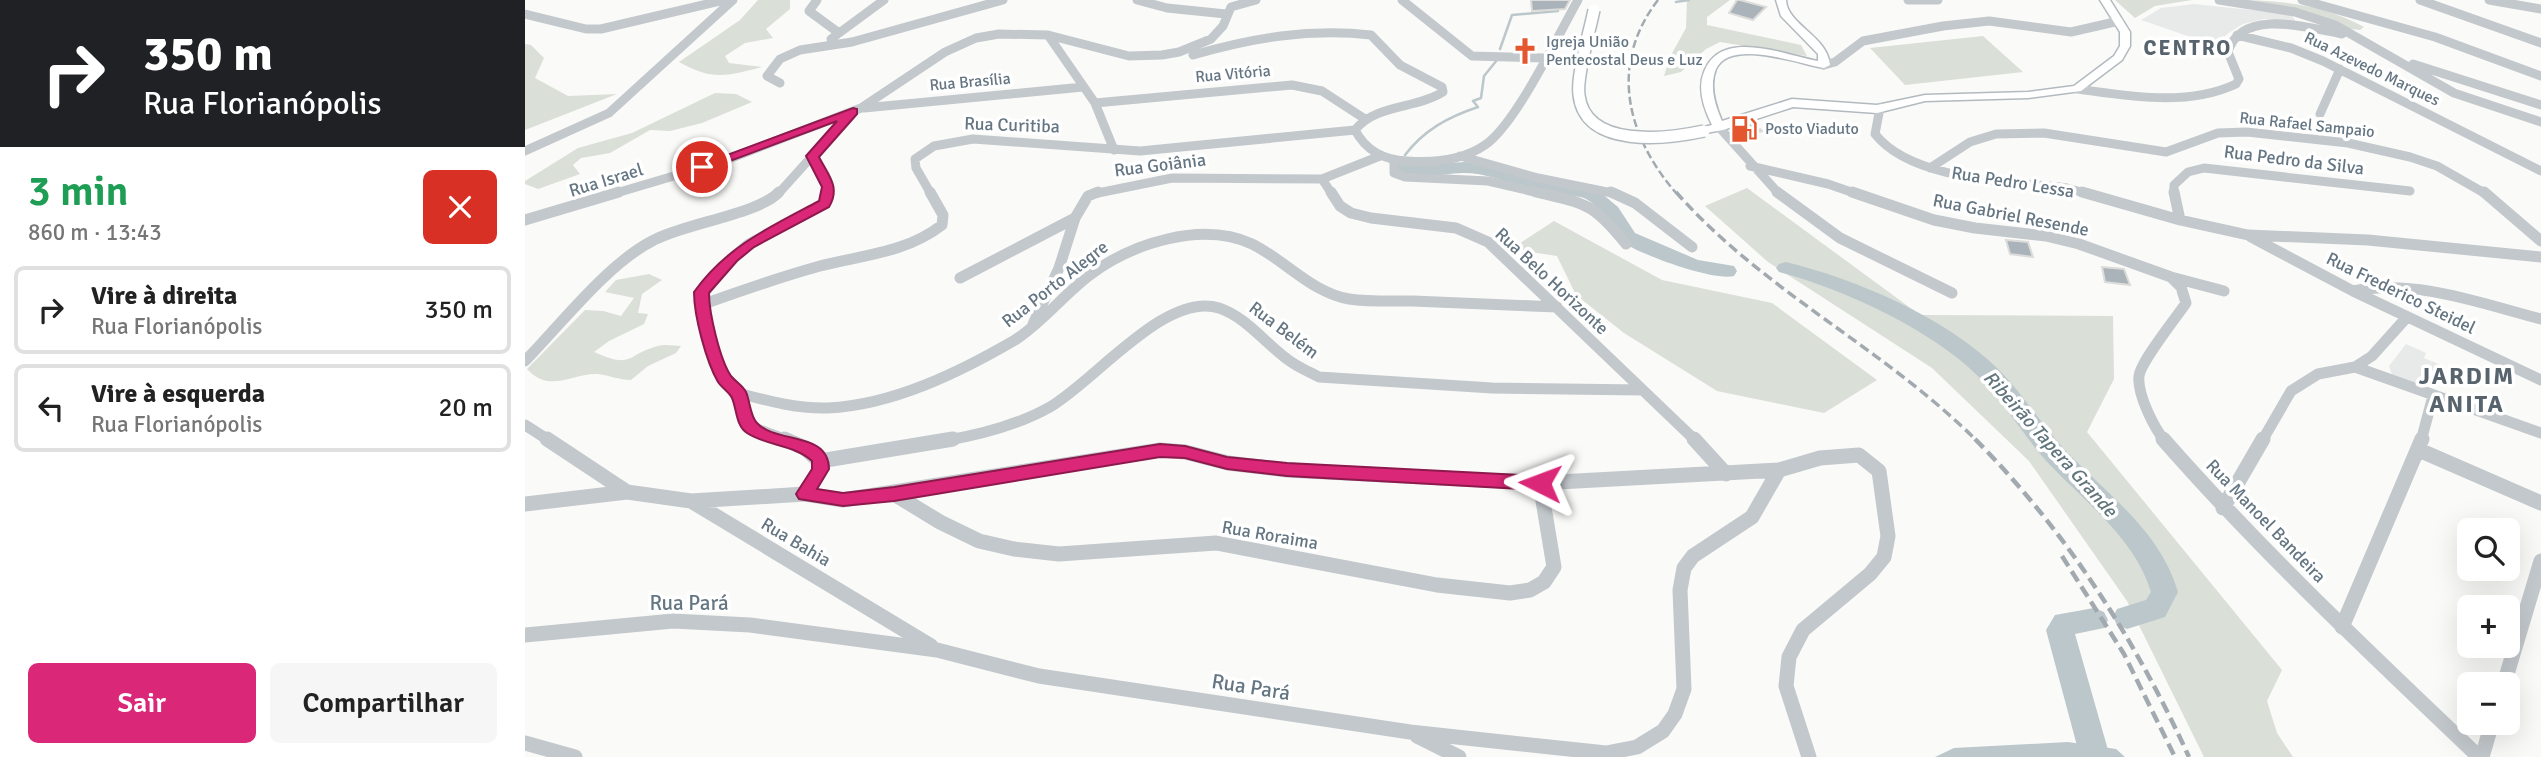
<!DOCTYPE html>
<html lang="pt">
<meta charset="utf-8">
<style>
:root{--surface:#fff;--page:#f6f6f6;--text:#222;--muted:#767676;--line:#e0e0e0;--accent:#db2777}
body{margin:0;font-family:Signika,sans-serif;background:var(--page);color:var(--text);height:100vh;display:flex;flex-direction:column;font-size:26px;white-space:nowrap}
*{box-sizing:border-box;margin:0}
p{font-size:23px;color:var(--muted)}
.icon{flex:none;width:38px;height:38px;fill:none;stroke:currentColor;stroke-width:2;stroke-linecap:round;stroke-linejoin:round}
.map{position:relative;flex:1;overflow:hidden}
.details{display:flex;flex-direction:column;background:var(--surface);width:525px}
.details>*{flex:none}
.banner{background:#202124;color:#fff;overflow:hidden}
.tools{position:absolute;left:1932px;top:518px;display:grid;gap:14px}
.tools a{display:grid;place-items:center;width:63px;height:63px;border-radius:10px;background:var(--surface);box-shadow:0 7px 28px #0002;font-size:35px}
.pin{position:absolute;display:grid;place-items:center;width:60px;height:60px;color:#fff;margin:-30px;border:4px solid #fff;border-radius:50%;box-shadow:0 2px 7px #0007}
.me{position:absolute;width:77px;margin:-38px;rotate:273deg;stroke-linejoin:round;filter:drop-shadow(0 0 5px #0008)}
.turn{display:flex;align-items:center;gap:24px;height:147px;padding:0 28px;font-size:32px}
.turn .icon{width:91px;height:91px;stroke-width:2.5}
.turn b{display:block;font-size:49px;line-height:60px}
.round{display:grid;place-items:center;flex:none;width:74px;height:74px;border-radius:10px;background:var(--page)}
.summary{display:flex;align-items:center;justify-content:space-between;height:119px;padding:0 28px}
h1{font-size:42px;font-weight:600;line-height:52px;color:#1e9e55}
.action{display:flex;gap:14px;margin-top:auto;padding:14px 28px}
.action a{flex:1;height:80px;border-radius:10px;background:var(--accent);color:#fff;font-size:28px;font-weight:600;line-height:80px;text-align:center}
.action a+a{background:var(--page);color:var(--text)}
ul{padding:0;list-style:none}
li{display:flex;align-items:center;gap:21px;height:88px;margin:0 14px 10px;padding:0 14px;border:4px solid var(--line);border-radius:10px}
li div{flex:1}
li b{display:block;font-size:26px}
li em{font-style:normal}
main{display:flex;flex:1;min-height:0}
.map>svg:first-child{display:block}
.built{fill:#e8e9e9}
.green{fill:#dadfd7}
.water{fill:#bbc7cb}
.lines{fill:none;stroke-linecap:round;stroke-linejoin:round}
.stream{stroke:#bbc7cb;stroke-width:2.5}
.river{fill:#bbc7cb;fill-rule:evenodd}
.building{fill:#aab3b9;stroke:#dcdcda;stroke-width:2}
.secondary-casing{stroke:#b3babf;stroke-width:3}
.street-far2{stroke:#c3c8cc;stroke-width:9}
.street-far1{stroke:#c3c8cc;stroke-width:11}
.street{stroke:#c3c8cc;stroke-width:15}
.secondary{fill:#fff;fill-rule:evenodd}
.rail-far2{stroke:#a2aab0;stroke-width:2.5;stroke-dasharray:8 3.5;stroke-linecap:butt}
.rail-far1{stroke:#a2aab0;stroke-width:3.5;stroke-dasharray:10 5;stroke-linecap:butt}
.rail{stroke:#a2aab0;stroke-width:4.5;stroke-dasharray:12 6;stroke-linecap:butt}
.secondary-bridge-casing{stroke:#b3babf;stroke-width:14;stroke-linecap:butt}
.secondary-bridge{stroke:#fff;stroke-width:11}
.route{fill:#db2777;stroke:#8e194d;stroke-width:2}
.labels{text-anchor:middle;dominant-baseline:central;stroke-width:7;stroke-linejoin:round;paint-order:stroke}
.far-poi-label{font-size:16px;fill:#657683;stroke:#fff;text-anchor:start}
.far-street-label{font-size:16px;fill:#657683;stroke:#fff}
.street-label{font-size:18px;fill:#657683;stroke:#fff}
.water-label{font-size:19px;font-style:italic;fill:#60757c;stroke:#fff}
.far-district-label{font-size:21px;font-weight:bold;letter-spacing:2px;fill:#57646e;stroke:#fff}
.near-street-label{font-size:21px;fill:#657683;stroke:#fff}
.district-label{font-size:24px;font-weight:bold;letter-spacing:2px;fill:#57646e;stroke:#fff}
</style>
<main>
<section class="details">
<div class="banner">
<div class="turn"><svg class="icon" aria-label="right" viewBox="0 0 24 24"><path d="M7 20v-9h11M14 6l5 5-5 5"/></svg><div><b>350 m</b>Rua Florianópolis</div></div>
</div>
<div class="summary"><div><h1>3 min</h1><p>860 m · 13:43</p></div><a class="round" style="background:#d93025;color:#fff"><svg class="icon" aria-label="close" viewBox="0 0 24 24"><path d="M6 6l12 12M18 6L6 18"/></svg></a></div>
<ul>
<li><svg class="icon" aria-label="right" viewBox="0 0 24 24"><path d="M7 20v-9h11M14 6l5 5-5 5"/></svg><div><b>Vire à direita</b><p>Rua Florianópolis</p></div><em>350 m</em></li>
<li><svg class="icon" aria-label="left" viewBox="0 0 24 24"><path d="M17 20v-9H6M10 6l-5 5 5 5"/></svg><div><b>Vire à esquerda</b><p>Rua Florianópolis</p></div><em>20 m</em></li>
</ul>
<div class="action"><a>Sair</a><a>Compartilhar</a></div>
</section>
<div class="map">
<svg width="2016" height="757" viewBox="0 0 2016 757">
<rect width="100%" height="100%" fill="#fafaf8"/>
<!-- built -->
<path class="built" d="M 1669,4 L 1766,14 L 1771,22 L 1739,19 L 1718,24 L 1702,34 L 1692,46 L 1616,20 L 1636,8 Z
M 1881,344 L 1901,353 L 1899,358 L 1916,365 L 1901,388 L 1867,375 L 1864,366 Z"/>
<!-- green -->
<path class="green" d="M 233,0 L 265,0 L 265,9 L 241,29 L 248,38 L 220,43 L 200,56 L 204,63 L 237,67 C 201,76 188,81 154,62 L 215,20 Z
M 1162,0 L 1205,0 L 1182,17 L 1182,25 L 1276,45 L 1282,56 L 1195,42 L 1181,49 L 1156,72 L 1139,76 L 1145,57 L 1161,28 Z
M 1590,0 L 1667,0 L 1630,6 L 1610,18 Z
M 1703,0 C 1752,0 1795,3 1839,27 L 1835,30 L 1826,29 Z
M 1458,36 L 1498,72 L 1380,85 L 1345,48 Z
M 0,44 L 6,45 L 19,58 L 10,78 L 43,96 L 92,94 L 0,130 Z
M 190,93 L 211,94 L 227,102 L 177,123 L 145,131 L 125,130 L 85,153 L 56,158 L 48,165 L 55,174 L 13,189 L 0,184 L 0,181 L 53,148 L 107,133 Z
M 1222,188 L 1395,315 L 1588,316 L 1589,379 L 1562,432 L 1757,670 L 1742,701 L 1752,733 L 1768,757 L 1679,757 L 1602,601 L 1504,461 L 1407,368 L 1243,262 L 1180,206 Z
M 1029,221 L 1137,280 L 1247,303 L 1352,380 L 1299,413 L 1192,391 L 1099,333 L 1051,295 L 1032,256 L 986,249 Z
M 124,274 L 137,280 L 117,294 L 113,313 L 123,314 L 119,324 L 84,341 L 69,352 C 109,370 101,354 133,346 C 140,344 149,346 156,346 L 151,353 L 123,366 L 106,380 C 94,380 83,375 72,374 C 47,373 25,394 2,369 L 60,310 L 78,311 L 96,316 L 109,298 L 80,292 L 91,280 Z"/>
<!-- water -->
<path class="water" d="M 1543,742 L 1591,749 L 1600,757 L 1410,757 L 1429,748 Z"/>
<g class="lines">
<!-- stream -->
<path class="stream" d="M 1151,2 L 1164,0
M 975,49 L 987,15 L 1033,11
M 880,155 C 899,130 923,117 953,107 L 948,101 L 956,98 L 959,76 L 972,60"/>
<!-- river -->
<path class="river" d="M 875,161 L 889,165 L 940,162 L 981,169 L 1034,185 L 1070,188 L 1093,207 L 1110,233 L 1173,260 L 1209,266 L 1212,271 L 1209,276 C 1187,281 1117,255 1097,242 C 1082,231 1078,206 1059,198 C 1051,195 1040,198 1032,196 C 1000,191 971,173 938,173 C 917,173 881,185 866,166 Z
M 1261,262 C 1331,279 1422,318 1473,369 C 1499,395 1517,426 1542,452 C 1584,496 1635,531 1653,592 L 1640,617 L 1602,629 L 1592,625 L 1588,617 L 1592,609 L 1621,600 L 1626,592 C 1611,541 1564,505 1528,468 C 1502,442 1484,408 1458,381 C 1412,332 1319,289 1254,272 L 1251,268 L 1254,264 Z
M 1569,608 L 1579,612 L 1583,620 L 1579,628 L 1550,634 L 1585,757 L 1555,757 L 1521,630 L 1530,615 Z"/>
</g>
<!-- building -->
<path class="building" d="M 1006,0 L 1045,0 L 1040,9 L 1007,11 Z
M 1212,0 L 1215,0 L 1241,7 L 1228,20 L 1204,13 Z
M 1226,124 L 1238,131 L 1213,138 L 1206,130 Z
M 1481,240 L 1503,242 L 1508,257 L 1485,254 Z
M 1577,267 L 1599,269 L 1605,285 L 1580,282 Z"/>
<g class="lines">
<defs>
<path id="secondary" d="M 1251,0 L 1261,0 C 1262,25 1302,35 1305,65 L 1299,68 C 1274,64 1205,38 1191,69 C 1184,86 1190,105 1197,121 L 1267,99 L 1352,105 L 1400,95 L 1503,92 L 1549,86 L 1589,56 L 1595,46 L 1595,32 L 1575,0 L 1585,0 L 1605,32 L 1605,46 L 1597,60 L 1556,91 L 1503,98 L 1400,101 L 1352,113 L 1268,107 L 1198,130 L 1175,134 L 1175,128 L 1187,125 C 1179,109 1172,89 1179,72 C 1196,27 1259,55 1293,61 L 1293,54 L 1256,16 Z"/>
</defs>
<!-- secondary casing -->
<use href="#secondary" class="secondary-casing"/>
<!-- street-far2 -->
<path class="street-far2" d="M 292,0 L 284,11 L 314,33
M 612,0 L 642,8 L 701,14
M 877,0 L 947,56 L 1021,58
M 1383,0 L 1413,0
M 1694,0 L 1770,12 L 1810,25 L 1929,93 L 2016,122
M 1777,0 L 1910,37 L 2016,76
M 1895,0 L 2016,43
M 1964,0 L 2016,9
M 0,14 L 61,29 L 76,29 L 199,0
M 523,35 L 570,103 L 589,150
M 1712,35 L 1766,48 L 1798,61 L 2016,171
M 306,39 L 359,0
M 668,55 C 727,38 784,28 846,35 L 875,65 L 917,87 L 918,92 C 891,109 850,104 830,130 C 841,151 859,160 882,161 C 909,163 938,160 960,145 C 991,124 1033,35 1053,0
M 1888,64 L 2016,105
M 1299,65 L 1310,62 L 1338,41 L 1418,26 L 1464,21 L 1546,32 L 1594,21
M 255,83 L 242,76 L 255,59 L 275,50 L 327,42 L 478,0
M 1552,89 C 1604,96 1662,107 1711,84 L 1714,79 L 1703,52 C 1716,7 1785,28 1817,34
M 570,103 L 767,85 L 797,91 L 840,119
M 339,108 L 558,87
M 1355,108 L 1350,134 C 1387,181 1486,181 1542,188 L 1563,194
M 1795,114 L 1815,69
M 1194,127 L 1254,194
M 0,151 L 84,113 L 208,0
M 287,156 L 300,179 L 302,194
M 935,156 L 1013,178 L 1092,194
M 869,160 L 869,173 L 880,177 L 963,181 L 1018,194
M 1225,166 L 1303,184 L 1332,194
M 1405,168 L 1445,142 L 1471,134 L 1519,133 L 1641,152 L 1693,133 L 1722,132 L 1823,143 L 1885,157 L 1912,166 L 1961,194
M 797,179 L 807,194
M 88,194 L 196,162 L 336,108 L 420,52 L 451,38 L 474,34 L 523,35 L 604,56 L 637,55 L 654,52 L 686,39 L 698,26 L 706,7 L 731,0
M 253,194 L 326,113
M 406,194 L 391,168 L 390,159 L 409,146 L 448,139 L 615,151 L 830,130
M 568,194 L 647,178 L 797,179 L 855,156
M 1649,194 L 1649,185 L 1663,172 L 1679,168 L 1885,191"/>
<!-- street-far1 -->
<path class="street-far1" d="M 806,192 L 815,206 L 826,213 L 846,218 L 931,228 L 963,242 L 1171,441
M 1011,192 C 1061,204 1067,202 1101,244
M 1086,192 L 1110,203 L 1167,247
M 1252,192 L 1315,238 L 1427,293
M 1327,192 L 1409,220 L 1450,228 L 1521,236 L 1554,244 L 1646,277 L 1699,291
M 1557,192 L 1655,220 L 1723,235 L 1843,240 L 2016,257
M 1649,192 L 1655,220
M 1959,192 L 2016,241
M 0,220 L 94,192
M 1726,237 L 1828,291 L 2016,380
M 435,278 L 550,218
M 1828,291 C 1893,279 1954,303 2016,319
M 176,305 C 215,291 255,277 295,266 C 337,255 381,253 417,225 L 418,215 L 405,192
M 508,324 L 534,268 L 550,218 L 563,196 L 573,192
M 0,361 C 37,323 83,263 129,240 C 161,223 234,214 254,192
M 1830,367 L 2016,433
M 213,393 C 243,401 273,409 303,408 C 368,405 435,372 490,340 C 518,322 539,294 566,274 C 608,243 677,221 727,244 C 760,260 787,293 824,299 C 845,302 867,301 888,301 C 936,303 984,305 1032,307
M 0,425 L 25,441
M 264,441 L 224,426 L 213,393 L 200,380 L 194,366 L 176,305 L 176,292 L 207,258 L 224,244 L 299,204 L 302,192
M 419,441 C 454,435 493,425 525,407 C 571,380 641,291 694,308 C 721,317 739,342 762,359 C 772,367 783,371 794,377 L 967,388 L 1117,390
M 1640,441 C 1629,428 1612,394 1614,376 C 1616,361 1651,318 1661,303 L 1656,287 L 1646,277
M 1737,441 L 1766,391 L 1793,374 L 1830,367 L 1847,356 L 1882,317
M 1896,441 L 1908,396"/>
<!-- street -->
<path class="street" d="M 22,439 L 102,492 L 166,501 L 406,646
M 259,439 L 280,448 L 295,462 L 294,473 L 280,494
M 1169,439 L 1201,474
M 1638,439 C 1737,552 1846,654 1954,757
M 1894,450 L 2016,503
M 295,461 L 428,439
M 369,494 L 415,522 L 454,541 L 489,549 L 534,554 L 691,543 L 912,585 L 985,593 L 1005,590 L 1019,582 L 1029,567 L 1015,483
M 166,501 L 280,494 L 318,500 L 635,450 L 660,452 L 703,463 L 762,470 L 1015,483 L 1254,470 L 1295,458 L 1334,455 L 1354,471 L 1363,536 L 1359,557 L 1345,574 L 1278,630 L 1264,657 L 1261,686 L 1284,757
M 0,504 L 102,492
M 1698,508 L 1738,439
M 1817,627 L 1897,439
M 0,635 L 148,621 L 225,625 L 412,650 L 514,676 L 885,732 L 1081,753 L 1112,747 L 1138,731 L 1150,714 L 1159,689 L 1155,590 L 1159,568 L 1168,556 L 1227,517 L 1254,470
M 1979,684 L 2016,561
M 892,736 L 934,757
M 0,743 L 50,757
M 1957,757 L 1967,723"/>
<!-- secondary -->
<use href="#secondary" class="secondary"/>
<!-- rail-far2 -->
<path class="rail-far2" d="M 1133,0 C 1083,65 1102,137 1152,194"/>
<!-- rail-far1 -->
<path class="rail-far1" d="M 1151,192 C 1238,291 1359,348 1452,441"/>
<!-- rail -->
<path class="rail" d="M 1450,439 C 1542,532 1610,639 1664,757
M 1537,556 L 1599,654 L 1650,757"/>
<defs>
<path id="secondary-bridge" d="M 1069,10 C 1065,30 1051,77 1054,95 C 1060,149 1142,139 1179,131"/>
</defs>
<!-- secondary-bridge casing -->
<use href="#secondary-bridge" class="secondary-bridge-casing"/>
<!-- secondary-bridge -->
<use href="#secondary-bridge" class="secondary-bridge"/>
</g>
<!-- route -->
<path class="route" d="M 328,108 L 332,109 L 332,114 L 294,157 C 303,175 316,187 304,207 L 229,247 L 212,261 L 184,293 C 184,313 195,360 206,376 C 211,382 218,386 221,392 C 225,401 225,416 232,423 C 251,444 304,431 304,469 L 292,489 L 318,493 L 369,487 L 635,444 L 660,446 L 702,457 L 762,463 L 1015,476 L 1021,478 L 1023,483 L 1021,488 L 1015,490 L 762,476 L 702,469 L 660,458 L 635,457 L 369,501 L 318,506 L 274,499 L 271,494 L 287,469 L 287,461 C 270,445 242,446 222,433 C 211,426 212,410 207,398 C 204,392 197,388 193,382 C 181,361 169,316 169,292 C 202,246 245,227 294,201 L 297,187 L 281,156 L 312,121 L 181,170 L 172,170 L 170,167 Z"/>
<!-- icons -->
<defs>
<symbol id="church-bare" viewBox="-9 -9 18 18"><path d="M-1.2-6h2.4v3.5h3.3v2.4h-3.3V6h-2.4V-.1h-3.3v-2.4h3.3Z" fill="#e4572e" stroke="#fff" stroke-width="2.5" paint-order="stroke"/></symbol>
<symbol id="fuel-bare" viewBox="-9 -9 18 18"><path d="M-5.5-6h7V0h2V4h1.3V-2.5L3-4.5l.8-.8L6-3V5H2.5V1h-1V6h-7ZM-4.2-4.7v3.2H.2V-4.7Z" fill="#e4572e" stroke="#fff" stroke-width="2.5" paint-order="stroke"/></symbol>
</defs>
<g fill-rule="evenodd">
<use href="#church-bare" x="981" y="32" width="38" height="38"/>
<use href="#fuel-bare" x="1200" y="110" width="38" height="38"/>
</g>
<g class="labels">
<!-- far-poi labels -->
<g class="far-poi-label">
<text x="1021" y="42">Igreja União<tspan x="1021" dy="18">Pentecostal Deus e Luz</tspan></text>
<text x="1240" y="129">Posto Viaduto</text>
</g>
<!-- far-street labels -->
<g class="far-street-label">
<text transform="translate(1847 69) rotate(26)">Rua Azevedo Marques</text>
<text transform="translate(708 74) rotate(-5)">Rua Vitória</text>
<text transform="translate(445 82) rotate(-5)">Rua Brasília</text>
<text transform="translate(1782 125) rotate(6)">Rua Rafael Sampaio</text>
</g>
<!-- street labels -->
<g class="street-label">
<text transform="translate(487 125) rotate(2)">Rua Curitiba</text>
<text transform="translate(1769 160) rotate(7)">Rua Pedro da Silva</text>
<text transform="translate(635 165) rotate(-7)">Rua Goiânia</text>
<text transform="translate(81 180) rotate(-17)">Rua Israel</text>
<text transform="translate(1488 182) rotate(9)">Rua Pedro Lessa</text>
<text transform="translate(1486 215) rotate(11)">Rua Gabriel Resende</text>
<text transform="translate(1027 281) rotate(43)">Rua Belo Horizonte</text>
<text transform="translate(530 284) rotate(-38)">Rua Porto Alegre</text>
<text transform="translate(1876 293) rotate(26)">Rua Frederico Steidel</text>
<text transform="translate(759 330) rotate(37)">Rua Belém</text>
<text transform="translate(1741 521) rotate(46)">Rua Manoel Bandeira</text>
<text transform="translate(745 535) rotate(10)">Rua Roraima</text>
<text transform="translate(271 542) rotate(31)">Rua Bahia</text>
</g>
<!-- water labels -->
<g class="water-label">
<text transform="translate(1525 444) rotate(48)">Ribeirão Tapera Grande</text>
</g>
<!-- far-district labels -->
<g class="far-district-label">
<text x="1663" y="48">CENTRO</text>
</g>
<!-- near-street labels -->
<g class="near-street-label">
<text x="164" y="603">Rua Pará</text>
<text transform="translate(726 687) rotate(9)">Rua Pará</text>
</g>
<!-- district labels -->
<g class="district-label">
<text x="1942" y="376">JARDIM<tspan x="1942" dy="28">ANITA</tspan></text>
</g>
</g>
</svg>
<div class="tools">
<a><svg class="icon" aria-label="search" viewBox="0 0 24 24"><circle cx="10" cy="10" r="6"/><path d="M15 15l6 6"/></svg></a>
<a>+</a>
<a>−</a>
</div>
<div class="pin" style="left:177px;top:167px;background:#d93025"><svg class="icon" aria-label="arrive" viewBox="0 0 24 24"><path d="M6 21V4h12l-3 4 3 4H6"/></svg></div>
<svg class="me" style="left:1015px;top:483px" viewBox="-20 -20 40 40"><path d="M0-17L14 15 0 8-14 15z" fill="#db2777" stroke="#fff" stroke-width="4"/></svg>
</div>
</main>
